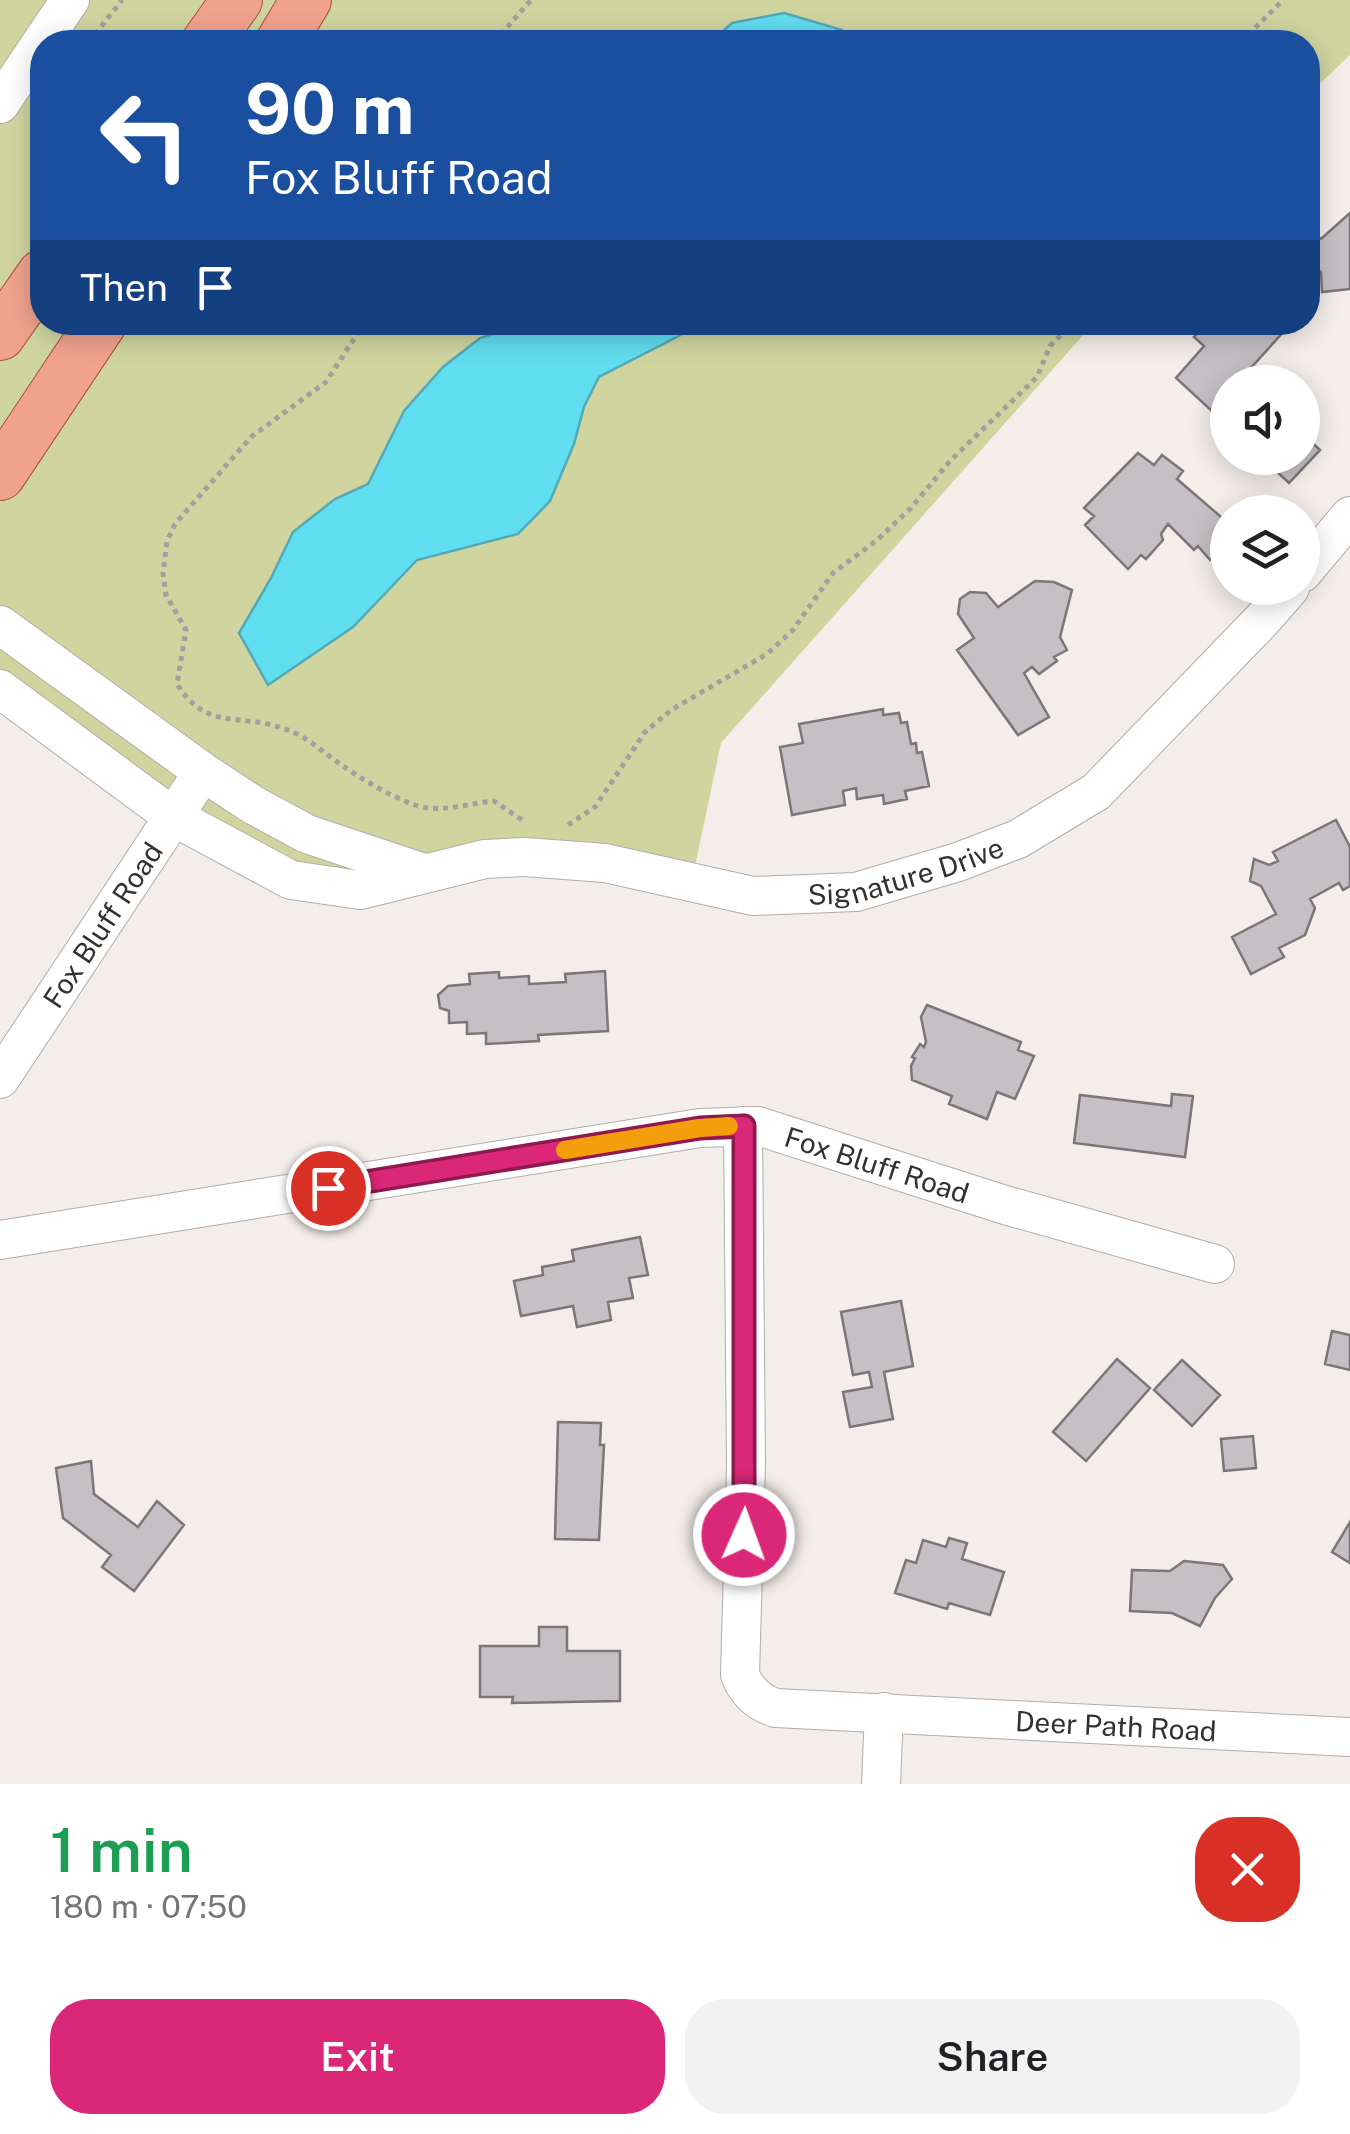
<!DOCTYPE html>
<meta charset="utf-8">
<style>
:root{--surface:#fff;--page:#f2f2f2;--text:#202124;--muted:#757577;--accent:#db2777}
body{margin:0;font-family:"Public Sans",sans-serif;background:var(--page);color:var(--text);height:100vh;display:flex;flex-direction:column;font-size:38px;white-space:nowrap}
*{box-sizing:border-box;margin:0}
p{font-size:32px;color:var(--muted)}
.icon{flex:none;width:55px;height:55px;fill:none;stroke:currentColor;stroke-width:2;stroke-linecap:round;stroke-linejoin:round}
.map{position:relative;height:1784px;overflow:hidden}
.side{display:flex;flex-direction:column;background:var(--surface);flex:1}
.side>*{flex:none}
.guide{position:absolute;left:30px;top:30px;width:1290px;height:305px;border-radius:40px;box-shadow:0 5px 25px #0003;background:#1a4fa0;color:#fff;overflow:hidden}
.buttons{position:absolute;left:1210px;top:365px;display:grid;gap:20px}
.buttons a{display:grid;place-items:center;width:110px;height:110px;border-radius:50%;background:var(--surface);box-shadow:0 5px 25px #0003;font-size:50px}
.pin{position:absolute;display:grid;place-items:center;width:85px;height:85px;color:#fff;margin:-42px;border:5px solid #fff;border-radius:50%;box-shadow:0 2px 10px #0007}
.me{position:absolute;width:110px;margin:-55px;rotate:2deg;stroke-linejoin:round;filter:drop-shadow(0 0 8px #0008)}
.turn{display:flex;align-items:center;gap:35px;height:210px;padding:0 50px;font-size:45px}
.turn .icon{width:130px;height:130px;stroke-width:2.5}
.turn b{display:block;font-size:70px;line-height:85px}
.then{display:flex;align-items:center;height:95px;padding:0 50px;background:#0003;gap:20px;font-size:38px}
.round{display:grid;place-items:center;flex:none;width:105px;height:105px;border-radius:40px;background:var(--page)}
.head{display:flex;align-items:center;justify-content:space-between;height:170px;padding:0 50px}
h1{font-size:60px;font-weight:600;line-height:75px;color:#1e9e55}
.primary-button{display:flex;gap:20px;margin-top:auto;padding:20px 50px}
.primary-button a{flex:1;height:115px;border-radius:40px;background:var(--accent);color:#fff;font-size:40px;font-weight:600;line-height:115px;text-align:center}
.primary-button a+a{background:var(--page);color:var(--text)}
.map>svg:first-child{display:block}
.green{fill:#d0d5a0}
.water{fill:#61ddf0;stroke:#53a9b6;stroke-width:2.5}
.building{fill:#c5c0c4;stroke:#7a767a;stroke-width:2.5}
.lines{fill:none;stroke-linecap:round;stroke-linejoin:round}
.minor-casing{stroke:#b2ada9;stroke-width:40}
.major-casing{stroke:#a9523d;stroke-width:52}
.path{stroke:#a4a09d;stroke-width:5;stroke-dasharray:5 5;stroke-linecap:butt}
.minor{stroke:#fff;stroke-width:38}
.major{stroke:#f1a28f;stroke-width:50}
.route-casing{stroke:#8e194d;stroke-width:25}
.route{stroke:#db2777;stroke-width:18}
.slow{stroke:#f59e0b;stroke-width:18}
.labels{text-anchor:middle;dominant-baseline:central;stroke-width:9;stroke-linejoin:round;paint-order:stroke}
.street-label{font-size:28px;fill:#33312f;stroke:#fff}
</style>
<div class="map">
<svg width="1350" height="1784" viewBox="0 0 1350 1784">
<rect width="100%" height="100%" fill="#f4eeea"/>
<!-- green -->
<path class="green" d="M 0,0 L 1350,0 L 1350,55 L 1308,95 L 1308,42 L 42,42 L 42,322 L 1094,323 L 721,743 L 691,885 L 605,863 L 291,880 L 0,689 Z"/>
<!-- water -->
<path class="water" d="M 784,13 L 842,30 L 847,42 L 711,42 L 732,23 Z
M 528,323 L 704,323 L 599,377 L 584,407 L 574,444 L 550,501 L 518,534 L 417,560 L 353,627 L 268,685 L 239,633 L 271,578 L 293,532 L 335,499 L 368,484 L 404,411 L 443,367 L 480,338 Z"/>
<!-- building -->
<path class="building" d="M 1350,213 L 1350,289 L 1322,292 L 1321,272 L 1308,261 L 1308,229 L 1321,239 Z
M 1207,322 L 1281,322 L 1287,328 L 1238,382 L 1228,382 L 1228,426 L 1176,378 L 1204,346 L 1194,337 Z
M 1302,433 L 1320,450 L 1289,483 L 1262,458 L 1302,458 Z
M 1138,453 L 1154,465 L 1162,455 L 1183,471 L 1177,479 L 1228,523 L 1228,541 L 1210,560 L 1198,546 L 1194,550 L 1168,524 L 1161,534 L 1163,540 L 1146,559 L 1141,555 L 1128,569 L 1085,525 L 1094,516 L 1084,508 Z
M 1035,581 L 1054,582 L 1072,590 L 1060,637 L 1067,650 L 1054,657 L 1057,661 L 1039,674 L 1032,667 L 1024,673 L 1049,717 L 1018,735 L 957,650 L 974,638 L 958,614 L 960,599 L 970,592 L 986,593 L 998,607 Z
M 883,709 L 883,715 L 899,713 L 901,723 L 907,722 L 911,744 L 916,743 L 917,753 L 922,752 L 929,786 L 905,791 L 907,799 L 884,804 L 883,795 L 857,799 L 856,788 L 843,791 L 845,805 L 792,815 L 780,747 L 803,743 L 799,724 Z
M 1336,820 L 1350,847 L 1350,886 L 1343,890 L 1339,883 L 1310,899 L 1315,908 L 1305,935 L 1279,948 L 1284,957 L 1251,974 L 1232,937 L 1276,914 L 1261,886 L 1250,881 L 1254,859 L 1269,865 L 1278,861 L 1273,852 Z
M 605,971 L 608,1031 L 538,1035 L 539,1041 L 486,1044 L 486,1033 L 467,1034 L 467,1022 L 449,1023 L 449,1011 L 440,1008 L 438,995 L 448,986 L 470,984 L 469,974 L 499,972 L 499,978 L 529,976 L 529,984 L 566,982 L 565,974 Z
M 927,1005 L 1021,1042 L 1018,1050 L 1034,1056 L 1015,1099 L 997,1092 L 987,1119 L 949,1104 L 952,1096 L 912,1080 L 911,1066 L 915,1058 L 912,1057 L 920,1044 L 924,1047 L 926,1042 L 921,1017 Z
M 1172,1094 L 1193,1096 L 1185,1157 L 1074,1143 L 1080,1095 L 1171,1106 Z
M 640,1237 L 648,1275 L 629,1278 L 633,1298 L 608,1302 L 611,1320 L 577,1327 L 573,1306 L 521,1316 L 514,1281 L 543,1275 L 542,1267 L 574,1261 L 572,1250 Z
M 901,1301 L 913,1366 L 884,1372 L 893,1419 L 850,1427 L 843,1392 L 872,1387 L 869,1372 L 853,1375 L 841,1312 Z
M 1332,1331 L 1350,1335 L 1350,1370 L 1325,1364 Z
M 1117,1359 L 1150,1388 L 1086,1461 L 1053,1432 Z
M 1182,1360 L 1220,1395 L 1192,1426 L 1154,1390 Z
M 558,1422 L 601,1423 L 600,1445 L 604,1445 L 599,1540 L 555,1539 Z
M 1253,1436 L 1256,1468 L 1224,1471 L 1221,1439 Z
M 91,1461 L 94,1494 L 138,1527 L 157,1501 L 184,1525 L 134,1591 L 102,1567 L 111,1555 L 63,1518 L 56,1468 Z
M 1350,1522 L 1350,1563 L 1332,1552 Z
M 949,1538 L 967,1543 L 962,1559 L 1004,1572 L 990,1615 L 949,1603 L 947,1609 L 895,1593 L 906,1560 L 916,1563 L 923,1540 L 946,1547 Z
M 1184,1561 L 1223,1565 L 1232,1579 L 1215,1598 L 1200,1626 L 1172,1613 L 1130,1611 L 1132,1570 L 1170,1571 Z
M 539,1627 L 567,1627 L 567,1651 L 620,1651 L 620,1701 L 512,1703 L 513,1697 L 480,1697 L 480,1646 L 539,1646 Z"/>
<g class="lines">
<defs>
<g id="minor">
<path d="M 0,104 L 70,0"/>
<path d="M 1302,573 L 1350,516"/>
<path d="M 0,625 L 203,772 L 255,806 L 307,834 L 424,873"/>
<path id="s1" d="M 0,689 L 172,816 L 291,880 L 360,890 L 485,859 L 525,857 L 605,863 L 753,896 L 856,892 L 958,862 L 1018,839 L 1096,792 L 1263,619 L 1290,588"/>
<path id="s2" d="M 0,1079 L 203,772"/>
<path id="s3" d="M 743,1126 L 746,1465 L 740,1675 C 747,1692 759,1703 776,1708 L 1350,1737"/>
<path id="s4" d="M 0,1240 L 700,1128 L 758,1126 L 1005,1205 L 1215,1264"/>
<path d="M 881,1784 L 884,1712"/>
</g>
<path id="major" d="M 207,42 L 237,0
M 281,42 L 306,0
M 0,335 L 42,275
M 0,475 L 102,322"/>
</defs>
<!-- minor casing -->
<use href="#minor" class="minor-casing"/>
<!-- major casing -->
<use href="#major" class="major-casing"/>
<!-- path -->
<path class="path" d="M 89,42 L 122,0
M 494,42 L 531,0
M 1241,42 L 1283,0
M 365,322 L 326,382 L 251,437 L 175,524 L 167,541 L 163,573 L 166,595 L 186,630 L 177,684 C 207,732 239,712 285,729 C 307,736 325,754 343,766 C 366,782 392,797 418,806 C 443,813 469,803 494,801 L 525,822
M 568,825 L 595,807 L 645,732 L 671,710 L 767,654 L 793,630 L 833,573 L 876,541 L 910,509 L 950,461 L 1037,377 L 1050,346 L 1074,322"/>
<!-- minor -->
<use href="#minor" class="minor"/>
<!-- major -->
<use href="#major" class="major"/>
</g>
<g class="lines">
<defs>
<path id="route" d="M 328,1188 L 700,1128 L 744,1126 L 744,1535"/>
</defs>
<!-- route casing -->
<use href="#route" class="route-casing"/>
<!-- route -->
<use href="#route" class="route"/>
<!-- slow -->
<path class="slow" d="M 565,1150 L 700,1128 L 729,1126"/>
</g>
<g class="labels">
<!-- street labels -->
<g class="street-label">
<text stroke="none"><textPath href="#s1" startOffset="975">Signature Drive</textPath></text>
<text stroke="none"><textPath href="#s2" startOffset="185">Fox Bluff Road</textPath></text>
<text stroke="none"><textPath href="#s4" startOffset="892">Fox Bluff Road</textPath></text>
<text stroke="none"><textPath href="#s3" startOffset="940">Deer Path Road</textPath></text>
</g>
</g>
</svg>
<div class="buttons">
<a><svg class="icon" aria-label="sound" viewBox="0 0 24 24"><path d="M4 9h4l5-4v14l-5-4H4zM17 9q2 3 0 6"/></svg></a>
<a><svg class="icon" aria-label="layers" viewBox="0 0 24 24"><path d="M12 4l9 5-9 5-9-5zM3 14l9 5 9-5"/></svg></a>
</div>
<div class="pin" style="left:328px;top:1188px;background:#d93025"><svg class="icon" aria-label="arrive" viewBox="0 0 24 24"><path d="M6 21V4h12l-3 4 3 4H6"/></svg></div>
<svg class="me" style="left:744px;top:1535px" viewBox="-20 -20 40 40"><circle r="17" fill="#db2777" stroke="#fff" stroke-width="3"/><path d="M0-11L8 9 0 5-8 9z" fill="#fff"/></svg>
<div class="guide">
<div class="turn"><svg class="icon" aria-label="left" viewBox="0 0 24 24"><path d="M17 20v-9H6M10 6l-5 5 5 5"/></svg><div><b>90 m</b>Fox Bluff Road</div></div>
<div class="then">Then<svg class="icon" aria-label="arrive" viewBox="0 0 24 24"><path d="M6 21V4h12l-3 4 3 4H6"/></svg></div>
</div>
</div>
<section class="side">
<div class="head"><div><h1>1 min</h1><p>180 m · 07:50</p></div><a class="round" style="background:#d93025;color:#fff"><svg class="icon" aria-label="close" viewBox="0 0 24 24"><path d="M6 6l12 12M18 6L6 18"/></svg></a></div>
<div class="primary-button"><a>Exit</a><a>Share</a></div>
</section>
